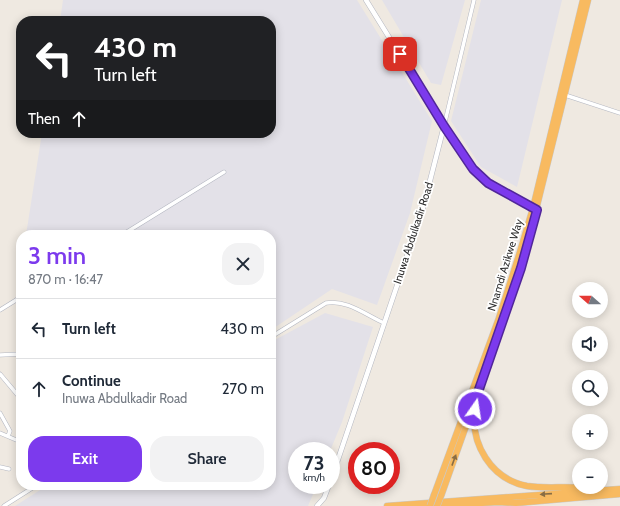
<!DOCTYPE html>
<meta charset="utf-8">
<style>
:root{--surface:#fff;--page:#f2f2f3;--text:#1f2937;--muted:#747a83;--line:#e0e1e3;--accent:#7c3aed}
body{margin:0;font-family:Cabin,sans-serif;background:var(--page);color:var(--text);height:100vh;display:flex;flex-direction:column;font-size:15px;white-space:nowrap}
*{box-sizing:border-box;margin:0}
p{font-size:13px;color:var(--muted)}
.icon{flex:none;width:22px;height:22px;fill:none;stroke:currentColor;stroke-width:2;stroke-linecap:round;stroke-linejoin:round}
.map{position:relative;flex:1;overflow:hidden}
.sheet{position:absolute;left:16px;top:230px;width:260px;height:260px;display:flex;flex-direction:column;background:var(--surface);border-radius:16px;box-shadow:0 2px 10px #0003}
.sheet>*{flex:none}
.top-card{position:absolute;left:16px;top:16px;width:260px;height:122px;border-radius:16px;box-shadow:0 2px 10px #0003;background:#202124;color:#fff;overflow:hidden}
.needle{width:26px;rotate:291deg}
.buttons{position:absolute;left:572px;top:282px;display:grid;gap:8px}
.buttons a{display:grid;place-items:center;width:36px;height:36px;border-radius:50%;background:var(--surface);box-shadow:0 2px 10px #0003;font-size:20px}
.speed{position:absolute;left:288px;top:442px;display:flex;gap:8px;font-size:20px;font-weight:700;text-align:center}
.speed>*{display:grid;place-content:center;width:52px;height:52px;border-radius:50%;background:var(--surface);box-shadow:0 2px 10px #0003;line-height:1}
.speed small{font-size:10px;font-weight:400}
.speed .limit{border:6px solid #d22;background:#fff;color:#111}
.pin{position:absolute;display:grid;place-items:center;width:34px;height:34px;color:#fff;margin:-17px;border-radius:8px;box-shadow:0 2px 6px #0006}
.me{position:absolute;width:44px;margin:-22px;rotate:13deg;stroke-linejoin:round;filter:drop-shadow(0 0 3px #0008)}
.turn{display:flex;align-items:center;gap:14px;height:84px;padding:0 12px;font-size:18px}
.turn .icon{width:52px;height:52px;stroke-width:2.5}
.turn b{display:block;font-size:28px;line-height:34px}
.then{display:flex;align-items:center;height:38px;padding:0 12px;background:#0003;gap:8px;font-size:15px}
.round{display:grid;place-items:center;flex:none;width:42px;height:42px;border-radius:16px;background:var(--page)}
.overview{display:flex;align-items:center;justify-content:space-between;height:68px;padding:0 12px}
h1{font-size:24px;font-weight:600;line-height:30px;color:var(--accent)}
.action{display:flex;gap:8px;margin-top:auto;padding:8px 12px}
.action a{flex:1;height:46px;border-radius:16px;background:var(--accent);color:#fff;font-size:16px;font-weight:600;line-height:46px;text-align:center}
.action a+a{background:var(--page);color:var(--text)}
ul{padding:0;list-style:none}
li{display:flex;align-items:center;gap:12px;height:60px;padding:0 12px;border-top:1px solid var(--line)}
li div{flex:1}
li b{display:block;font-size:15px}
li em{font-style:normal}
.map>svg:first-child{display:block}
.industrial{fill:#e3e1e8}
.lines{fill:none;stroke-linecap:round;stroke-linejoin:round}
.minor-casing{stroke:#b4b7c1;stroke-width:4.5}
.tertiary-casing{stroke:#b4b7c1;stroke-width:5.5}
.trunk-casing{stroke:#c9c9c9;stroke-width:7}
.minor{stroke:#fff;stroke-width:3.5}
.tertiary{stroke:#fff;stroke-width:4.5}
.trunk{stroke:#f8ba60;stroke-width:6}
.trunk-bridge-casing{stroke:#c9c9c9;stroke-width:7;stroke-linecap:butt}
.trunk-bridge{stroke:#f8ba60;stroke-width:6}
.oneway{fill:#896d44}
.route-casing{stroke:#51269a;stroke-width:10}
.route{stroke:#7c3aed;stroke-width:7}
.labels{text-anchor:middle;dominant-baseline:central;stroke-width:3.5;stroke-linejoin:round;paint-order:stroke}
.street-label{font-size:11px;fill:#2e2e2e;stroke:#fff}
</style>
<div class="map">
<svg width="620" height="506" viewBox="0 0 620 506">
<rect width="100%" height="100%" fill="#efe9e1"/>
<!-- industrial -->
<path class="industrial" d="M 63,0 L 357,0 L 432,121 L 410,213 L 377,305 L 332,289 L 271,330 L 271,235 L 26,235 L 42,133 L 271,133 L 271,21 L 60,21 Z
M 382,0 L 465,0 L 441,85 L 431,83 Z
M 481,0 L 562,0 L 517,187 L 481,167 L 451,121 Z
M 21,266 L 21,310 L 15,301 Z
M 325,313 L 373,327 L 342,422 L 330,451 L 297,451 L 297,485 L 317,485 L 308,506 L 15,506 L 48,485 L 271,485 L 271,342 Z"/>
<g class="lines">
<defs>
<path id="minor" d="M 565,95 L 620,113
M 444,126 L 474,0
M 122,235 L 224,172
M 0,310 L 21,297
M 271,337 L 326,303 C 346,299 366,315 384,323
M 0,355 L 21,354
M 0,374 L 21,399
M 0,413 L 10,431 L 8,436
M 0,433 L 21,442
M 0,467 L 9,469
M 4,506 L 37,485"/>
<path id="tertiary" d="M 366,0 L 444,126 L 473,169 L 488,183 L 533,208
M 331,480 L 422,212 L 444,126
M 317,506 L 324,498 L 329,485"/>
<path id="trunk" d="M 475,409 C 470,444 491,479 527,486 C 545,489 565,486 583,488
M 434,495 L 499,318 L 520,252 L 533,208 L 583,0
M 441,496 L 501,328 L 528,242 L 588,0
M 387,506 L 620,489
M 432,506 L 498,502 L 516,503 L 620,494"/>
</defs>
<!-- minor casing -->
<use href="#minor" class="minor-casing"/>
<!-- tertiary casing -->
<use href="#tertiary" class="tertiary-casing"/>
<!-- trunk casing -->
<use href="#trunk" class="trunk-casing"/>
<!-- minor -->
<use href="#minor" class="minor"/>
<!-- tertiary -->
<use href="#tertiary" class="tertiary"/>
<!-- trunk -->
<use href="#trunk" class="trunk"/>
<defs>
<path id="trunk-bridge" d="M 430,506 L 434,495
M 437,506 L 441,496"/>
</defs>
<!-- trunk-bridge casing -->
<use href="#trunk-bridge" class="trunk-bridge-casing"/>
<!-- trunk-bridge -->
<use href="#trunk-bridge" class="trunk-bridge"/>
</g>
<!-- one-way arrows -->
<defs><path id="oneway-solid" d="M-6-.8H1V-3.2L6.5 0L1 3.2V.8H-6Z"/></defs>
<g class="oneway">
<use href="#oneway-solid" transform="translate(454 460) rotate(-70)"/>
<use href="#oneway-solid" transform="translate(546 494) rotate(176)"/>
</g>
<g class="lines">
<defs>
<path id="route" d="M 400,54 L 444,126 L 473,169 L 488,183 L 537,210 L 521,268 L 476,398 L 475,409"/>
</defs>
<!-- route casing -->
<use href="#route" class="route-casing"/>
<!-- route -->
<use href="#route" class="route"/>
</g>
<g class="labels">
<!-- street labels -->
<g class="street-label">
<text transform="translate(413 233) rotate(-72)">Inuwa Abdulkadir Road</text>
<text transform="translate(505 265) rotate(-73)">Nnamdi Azikwe Way</text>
</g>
</g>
</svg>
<div class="buttons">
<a><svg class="needle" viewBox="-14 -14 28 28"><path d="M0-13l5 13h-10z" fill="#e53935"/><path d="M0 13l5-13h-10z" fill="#747a83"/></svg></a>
<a><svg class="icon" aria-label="sound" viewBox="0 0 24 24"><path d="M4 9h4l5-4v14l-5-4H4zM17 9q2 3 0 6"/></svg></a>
<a><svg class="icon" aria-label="search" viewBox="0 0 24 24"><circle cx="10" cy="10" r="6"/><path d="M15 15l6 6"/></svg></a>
<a>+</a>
<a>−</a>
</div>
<div class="speed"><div>73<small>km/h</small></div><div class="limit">80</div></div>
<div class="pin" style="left:400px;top:54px;background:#d93025"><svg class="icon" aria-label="arrive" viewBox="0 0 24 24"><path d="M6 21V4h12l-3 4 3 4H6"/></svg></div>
<svg class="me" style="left:475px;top:409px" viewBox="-20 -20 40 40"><circle r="17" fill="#7c3aed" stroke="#fff" stroke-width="3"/><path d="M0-11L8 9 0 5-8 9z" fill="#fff"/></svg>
<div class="top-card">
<div class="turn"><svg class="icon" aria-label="left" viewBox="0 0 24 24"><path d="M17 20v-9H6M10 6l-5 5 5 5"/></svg><div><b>430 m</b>Turn left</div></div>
<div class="then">Then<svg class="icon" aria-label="ahead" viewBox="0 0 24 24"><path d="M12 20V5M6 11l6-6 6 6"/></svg></div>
</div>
<section class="sheet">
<div class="overview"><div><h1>3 min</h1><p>870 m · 16:47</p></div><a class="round"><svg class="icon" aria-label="close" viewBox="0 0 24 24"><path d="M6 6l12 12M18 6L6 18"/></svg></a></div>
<ul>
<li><svg class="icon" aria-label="left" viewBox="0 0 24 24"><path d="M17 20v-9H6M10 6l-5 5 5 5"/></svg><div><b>Turn left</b></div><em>430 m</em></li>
<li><svg class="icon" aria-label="ahead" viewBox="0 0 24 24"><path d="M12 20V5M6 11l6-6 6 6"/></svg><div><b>Continue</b><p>Inuwa Abdulkadir Road</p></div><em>270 m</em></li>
</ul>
<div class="action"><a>Exit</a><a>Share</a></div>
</section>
</div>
